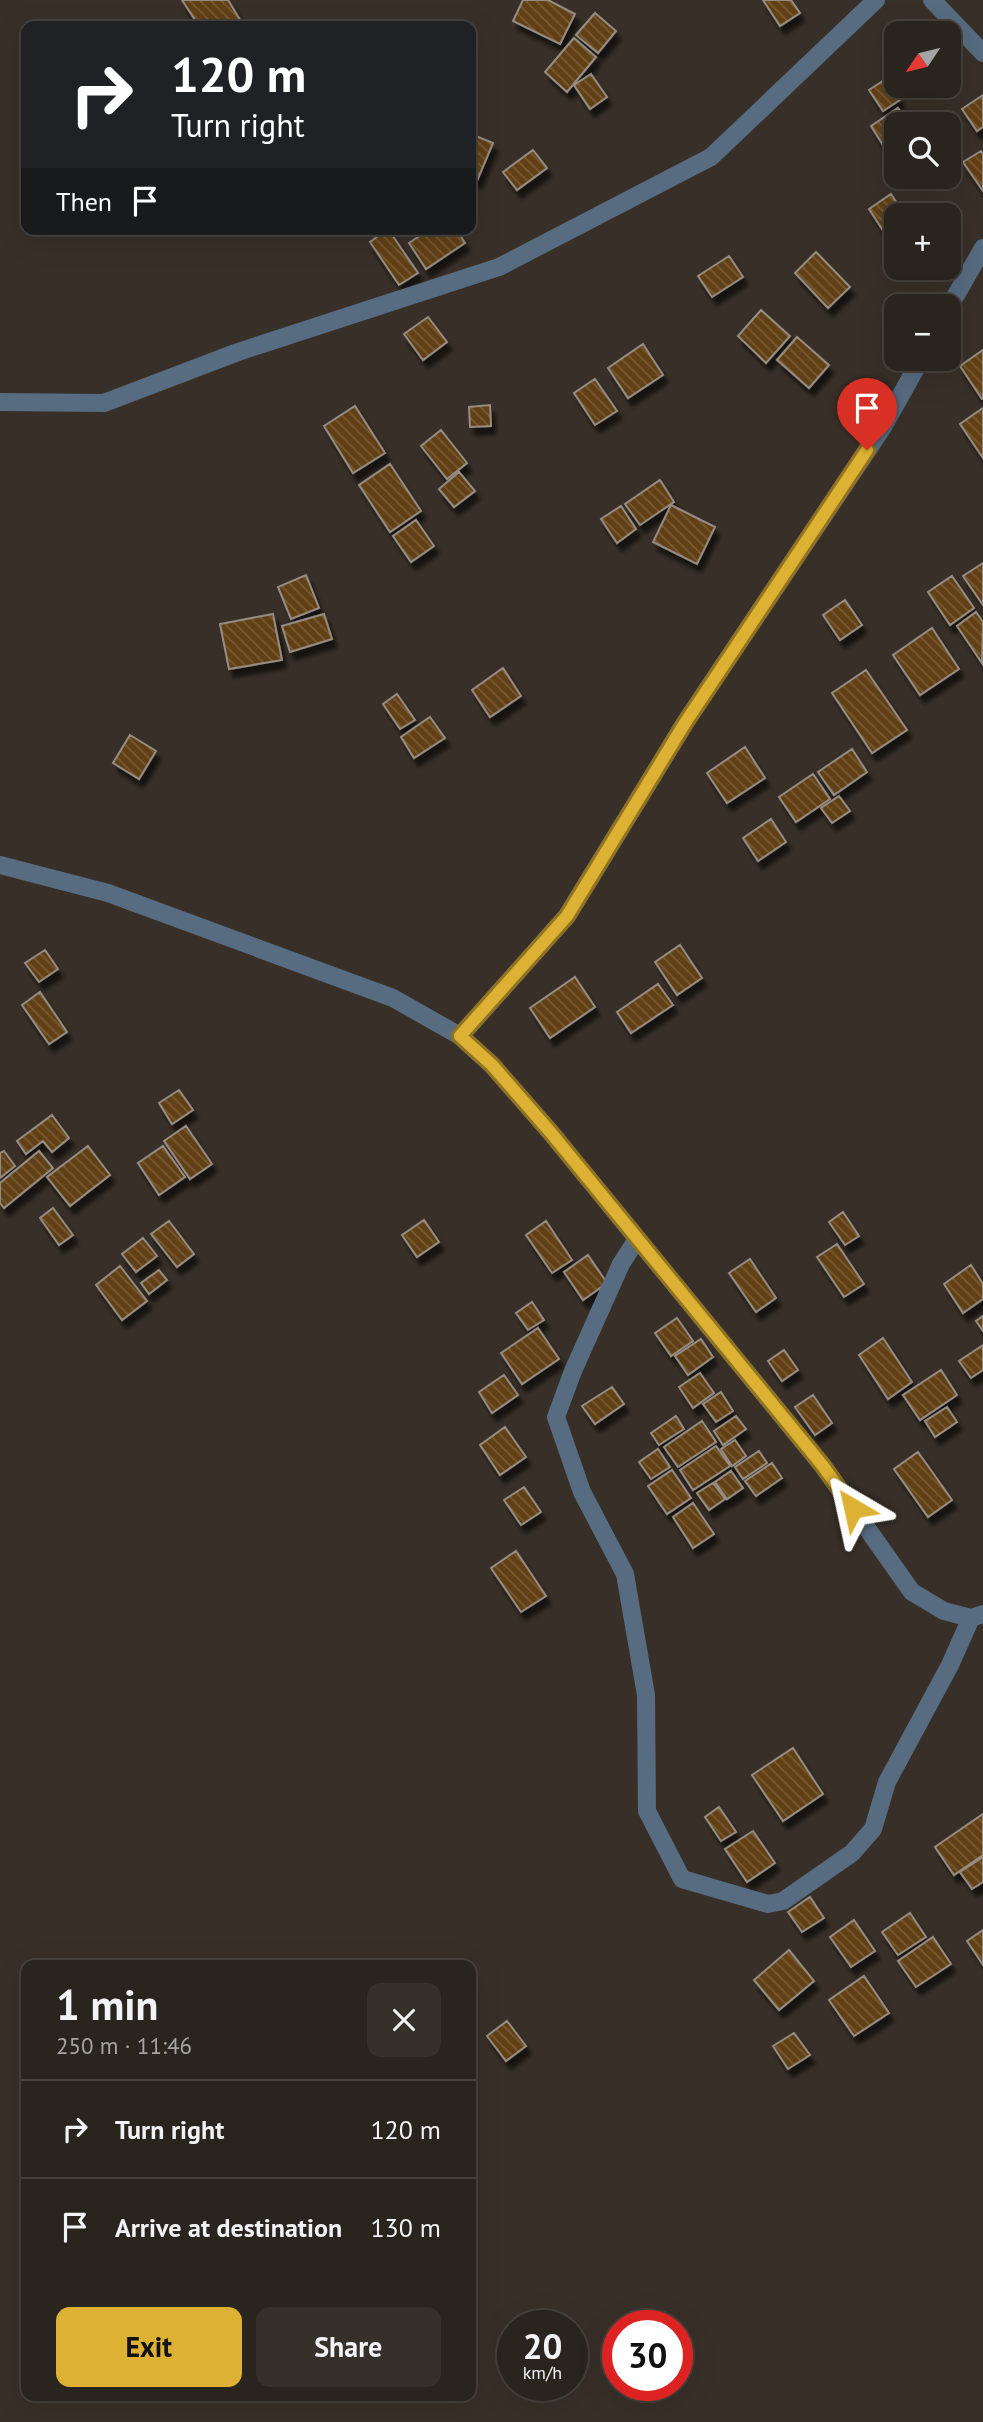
<!DOCTYPE html>
<meta charset="utf-8">
<style>
:root{--surface:#2a241e;--page:#36302b;--text:#f1f3f6;--muted:#a5a4a4;--line:#46413c;--accent:#ddb133}
body{margin:0;font-family:"PT Sans",sans-serif;background:var(--page);color:var(--text);height:100vh;display:flex;flex-direction:column;font-size:26px;white-space:nowrap}
*{box-sizing:border-box;margin:0}
p{font-size:23px;color:var(--muted)}
.icon{flex:none;width:38px;height:38px;fill:none;stroke:currentColor;stroke-width:2;stroke-linecap:round;stroke-linejoin:round}
.map{position:relative;flex:1;overflow:hidden}
.drawer{position:absolute;left:21px;top:1960px;width:455px;height:441px;display:flex;flex-direction:column;background:var(--surface);border-radius:14px;box-shadow:0 7px 28px #0002,0 0 0 2px var(--line)}
.drawer>*{flex:none}
.hud{position:absolute;left:21px;top:21px;width:455px;height:214px;border-radius:14px;box-shadow:0 7px 28px #0002,0 0 0 2px var(--line);background:#202124;color:#fff;overflow:hidden}
.needle{width:46px;rotate:235deg}
.controls{position:absolute;left:884px;top:21px;display:grid;gap:14px}
.controls a{display:grid;place-items:center;width:77px;height:77px;border-radius:14px;background:var(--surface);box-shadow:0 7px 28px #0002,0 0 0 2px var(--line);font-size:35px}
.speed{position:absolute;left:497px;top:2310px;display:flex;gap:14px;font-size:35px;font-weight:700;text-align:center}
.speed>*{display:grid;place-content:center;width:91px;height:91px;border-radius:50%;background:var(--surface);box-shadow:0 7px 28px #0002,0 0 0 2px var(--line);line-height:1}
.speed small{font-size:18px;font-weight:400}
.speed .limit{border:10px solid #d22;background:#fff;color:#111}
.pin{position:absolute;display:grid;place-items:center;width:60px;height:60px;color:#fff;margin:-72px -30px;border-radius:50% 50% 50% 0;rotate:-45deg;box-shadow:0 0 7px #0007}
.pin .icon{rotate:45deg}
.me{position:absolute;width:77px;margin:-38px;rotate:324deg;stroke-linejoin:round;filter:drop-shadow(0 0 5px #0008)}
.turn{display:flex;align-items:center;gap:24px;height:147px;padding:0 35px;font-size:32px}
.turn .icon{width:91px;height:91px;stroke-width:2.5}
.turn b{display:block;font-size:49px;line-height:60px}
.then{display:flex;align-items:center;height:66px;padding:0 35px;background:#0003;gap:14px;font-size:26px}
.round{display:grid;place-items:center;flex:none;width:74px;height:74px;border-radius:14px;background:var(--page)}
.head{display:flex;align-items:center;justify-content:space-between;height:119px;padding:0 35px}
h1{font-size:42px;font-weight:600;line-height:52px}
.action{display:flex;gap:14px;margin-top:auto;padding:14px 35px}
.action a{flex:1;height:80px;border-radius:14px;background:var(--accent);color:#111;font-size:28px;font-weight:600;line-height:80px;text-align:center}
.action a+a{background:var(--page);color:var(--text)}
ul{padding:0;list-style:none}
li{display:flex;align-items:center;gap:21px;height:98px;padding:0 35px;border-top:2px solid var(--line)}
li div{flex:1}
li b{display:block;font-size:26px}
li em{font-style:normal}
.map>svg:first-child{display:block}
.building{fill:url(#building-back-hatch);stroke:#958c83;stroke-width:2;filter:url(#shadow)}
.lines{fill:none;stroke-linecap:round;stroke-linejoin:round}
.minor{stroke:#576b81;stroke-width:18}
.route-casing{stroke:#907321;stroke-width:18}
.route{stroke:#ddb133;stroke-width:12}
</style>
<div class="map">
<svg width="983" height="2422" viewBox="0 0 983 2422">
<defs>
<pattern id="building-back-hatch" width="6" height="6" patternUnits="userSpaceOnUse" patternTransform="scale(1.75)"><rect width="6" height="6" fill="#623f12"/><path d="M-1 5l2 2M0 0l6 6M5-1l2 2" fill="none" stroke="#795b35"/></pattern>
<filter id="shadow"><feDropShadow dx="4.5" dy="8" stdDeviation="2" flood-color="#0009"/></filter>
</defs>
<rect width="100%" height="100%" fill="#383028"/>
<!-- building -->
<path class="building" d="M 182,0 L 228,0 L 242,23 L 238,26 L 199,26 Z
M 523,0 L 548,0 L 575,14 L 560,44 L 513,21 Z
M 763,0 L 791,0 L 800,13 L 780,26 Z
M 595,13 L 616,31 L 598,53 L 576,35 Z
M 574,38 L 596,57 L 567,92 L 545,72 Z
M 591,74 L 607,97 L 590,109 L 574,85 Z
M 886,79 L 900,100 L 883,111 L 869,90 Z
M 983,95 L 983,127 L 977,131 L 962,109 Z
M 898,108 L 909,124 L 896,124 L 896,136 L 883,145 L 871,126 Z
M 471,134 L 493,143 L 477,181 L 471,178 Z
M 533,150 L 547,168 L 517,190 L 503,172 Z
M 981,151 L 983,154 L 983,191 L 963,162 Z
M 891,194 L 905,215 L 896,215 L 896,224 L 884,232 L 869,209 Z
M 388,229 L 418,273 L 399,285 L 370,242 Z
M 430,229 L 456,229 L 465,243 L 426,269 L 409,243 Z
M 816,252 L 850,287 L 828,308 L 795,273 Z
M 729,256 L 743,277 L 712,297 L 698,276 Z
M 761,310 L 790,336 L 766,363 L 738,336 Z
M 428,317 L 447,342 L 423,360 L 404,334 Z
M 797,337 L 829,365 L 809,388 L 777,360 Z
M 643,344 L 663,375 L 628,398 L 608,368 Z
M 983,350 L 983,399 L 982,399 L 960,366 Z
M 595,379 L 617,411 L 595,425 L 574,393 Z
M 490,405 L 491,426 L 470,427 L 469,407 Z
M 355,406 L 385,453 L 353,473 L 324,426 Z
M 983,408 L 983,458 L 960,424 Z
M 441,430 L 467,463 L 447,479 L 421,446 Z
M 390,464 L 421,511 L 390,532 L 359,485 Z
M 459,472 L 475,491 L 454,507 L 439,489 Z
M 660,480 L 674,502 L 640,525 L 625,504 Z
M 671,505 L 715,527 L 697,564 L 653,542 Z
M 621,506 L 636,529 L 617,543 L 601,519 Z
M 416,520 L 434,546 L 411,562 L 393,536 Z
M 983,563 L 983,605 L 963,576 Z
M 306,575 L 319,608 L 291,619 L 278,587 Z
M 952,576 L 974,608 L 950,625 L 928,592 Z
M 845,600 L 862,625 L 840,640 L 823,615 Z
M 976,612 L 983,622 L 982,663 L 957,626 Z
M 273,614 L 282,660 L 229,669 L 220,624 Z
M 324,614 L 332,639 L 290,652 L 282,626 Z
M 932,628 L 959,669 L 920,695 L 893,655 Z
M 503,668 L 521,696 L 490,717 L 472,690 Z
M 866,670 L 907,730 L 872,753 L 832,693 Z
M 397,694 L 415,720 L 400,729 L 383,704 Z
M 430,717 L 445,738 L 414,758 L 401,737 Z
M 130,735 L 156,751 L 139,779 L 113,763 Z
M 745,747 L 765,778 L 727,803 L 707,773 Z
M 852,749 L 867,772 L 834,795 L 818,772 Z
M 813,774 L 830,799 L 796,822 L 779,797 Z
M 839,796 L 850,811 L 832,823 L 821,808 Z
M 771,819 L 786,842 L 758,861 L 743,838 Z
M 680,945 L 702,978 L 677,995 L 655,962 Z
M 45,950 L 58,969 L 39,982 L 25,963 Z
M 575,977 L 595,1007 L 550,1038 L 530,1008 Z
M 658,984 L 673,1005 L 631,1033 L 617,1012 Z
M 40,992 L 67,1032 L 49,1044 L 22,1005 Z
M 179,1090 L 193,1110 L 172,1124 L 159,1103 Z
M 52,1115 L 69,1138 L 52,1152 L 43,1141 L 26,1154 L 17,1141 Z
M 186,1126 L 212,1164 L 190,1179 L 164,1141 Z
M 88,1146 L 110,1175 L 70,1206 L 47,1177 Z
M 163,1146 L 185,1177 L 159,1195 L 138,1163 Z
M 4,1151 L 15,1166 L 0,1178 L 0,1153 Z
M 39,1151 L 53,1168 L 4,1208 L 0,1203 L 0,1183 Z
M 53,1208 L 73,1235 L 59,1245 L 40,1218 Z
M 843,1212 L 859,1236 L 845,1245 L 829,1222 Z
M 424,1220 L 439,1242 L 417,1257 L 402,1235 Z
M 169,1221 L 194,1254 L 177,1267 L 151,1234 Z
M 546,1221 L 572,1260 L 552,1273 L 526,1235 Z
M 143,1238 L 157,1256 L 136,1272 L 122,1254 Z
M 837,1244 L 864,1284 L 844,1297 L 817,1257 Z
M 588,1255 L 607,1283 L 583,1300 L 564,1272 Z
M 750,1259 L 776,1298 L 756,1312 L 729,1273 Z
M 971,1265 L 983,1284 L 983,1299 L 963,1313 L 944,1284 Z
M 120,1266 L 147,1301 L 122,1320 L 96,1285 Z
M 159,1270 L 167,1280 L 149,1294 L 141,1283 Z
M 532,1302 L 544,1320 L 528,1330 L 516,1313 Z
M 983,1316 L 983,1331 L 976,1321 Z
M 677,1318 L 693,1341 L 671,1356 L 655,1333 Z
M 538,1328 L 559,1359 L 522,1384 L 501,1353 Z
M 883,1338 L 912,1382 L 888,1399 L 859,1355 Z
M 701,1339 L 713,1357 L 688,1375 L 675,1356 Z
M 983,1345 L 983,1370 L 971,1378 L 959,1361 Z
M 784,1350 L 798,1370 L 782,1381 L 768,1361 Z
M 941,1370 L 957,1395 L 920,1420 L 903,1395 Z
M 700,1373 L 714,1393 L 693,1408 L 679,1387 Z
M 504,1375 L 518,1395 L 492,1413 L 479,1392 Z
M 612,1387 L 624,1404 L 595,1424 L 582,1406 Z
M 721,1392 L 733,1411 L 716,1422 L 703,1404 Z
M 813,1395 L 832,1423 L 815,1435 L 795,1407 Z
M 947,1407 L 957,1422 L 935,1437 L 925,1421 Z
M 676,1416 L 684,1429 L 659,1445 L 651,1433 Z
M 736,1416 L 746,1429 L 723,1445 L 714,1431 Z
M 702,1421 L 716,1442 L 678,1467 L 664,1447 Z
M 505,1427 L 526,1457 L 500,1475 L 480,1445 Z
M 735,1440 L 746,1456 L 732,1466 L 721,1449 Z
M 716,1446 L 730,1466 L 693,1490 L 680,1470 Z
M 658,1449 L 670,1467 L 651,1479 L 639,1462 Z
M 759,1451 L 767,1463 L 743,1479 L 735,1467 Z
M 918,1452 L 952,1500 L 928,1517 L 894,1469 Z
M 772,1463 L 782,1478 L 756,1496 L 745,1481 Z
M 672,1470 L 691,1498 L 667,1514 L 648,1486 Z
M 731,1471 L 743,1488 L 727,1499 L 715,1482 Z
M 713,1483 L 725,1499 L 709,1510 L 697,1493 Z
M 524,1487 L 541,1512 L 521,1525 L 504,1500 Z
M 693,1503 L 714,1534 L 693,1548 L 673,1517 Z
M 516,1551 L 546,1596 L 521,1612 L 491,1568 Z
M 793,1748 L 823,1794 L 783,1821 L 752,1775 Z
M 719,1807 L 736,1832 L 721,1841 L 705,1817 Z
M 983,1814 L 983,1855 L 954,1875 L 935,1847 Z
M 753,1831 L 775,1863 L 747,1882 L 725,1849 Z
M 983,1857 L 983,1882 L 972,1889 L 960,1872 Z
M 810,1897 L 824,1918 L 802,1932 L 788,1912 Z
M 910,1913 L 926,1937 L 898,1955 L 882,1932 Z
M 854,1920 L 875,1951 L 851,1967 L 830,1937 Z
M 983,1930 L 983,1965 L 967,1941 Z
M 933,1937 L 951,1964 L 916,1987 L 898,1961 Z
M 789,1950 L 814,1981 L 779,2010 L 754,1980 Z
M 864,1976 L 889,2013 L 854,2036 L 829,2000 Z
M 507,2021 L 526,2046 L 506,2061 L 487,2036 Z
M 794,2033 L 810,2055 L 788,2069 L 773,2046 Z"/>
<g class="lines">
<!-- minor -->
<path class="minor" d="M 932,0 L 983,53
M 948,309 L 983,248
M 0,402 L 104,403 L 238,352 L 499,267 L 711,157 L 876,0
M 0,865 L 108,893 L 393,998 L 460,1036 L 492,1065 L 552,1134 L 823,1466 L 912,1592 L 944,1611 L 971,1618 L 983,1614
M 460,1036 L 567,916 L 685,723 L 883,427 L 921,359
M 637,1239 L 621,1264 L 573,1371 L 556,1417 L 582,1492 L 625,1574 L 646,1695 L 647,1811 L 682,1879 L 768,1904 L 783,1901 L 852,1853 L 873,1829 L 887,1782 L 950,1665 L 971,1618"/>
</g>
<g class="lines">
<defs>
<path id="route" d="M 853,1508 L 823,1466 L 552,1134 L 492,1065 L 460,1036 L 567,916 L 685,723 L 867,450"/>
</defs>
<!-- route casing -->
<use href="#route" class="route-casing"/>
<!-- route -->
<use href="#route" class="route"/>
</g>
</svg>
<div class="controls">
<a><svg class="needle" viewBox="-14 -14 28 28"><path d="M0-13l5 13h-10z" fill="#e53935"/><path d="M0 13l5-13h-10z" fill="#a5a4a4"/></svg></a>
<a><svg class="icon" aria-label="search" viewBox="0 0 24 24"><circle cx="10" cy="10" r="6"/><path d="M15 15l6 6"/></svg></a>
<a>+</a>
<a>−</a>
</div>
<div class="speed"><div>20<small>km/h</small></div><div class="limit">30</div></div>
<div class="pin" style="left:867px;top:450px;background:#d93025"><svg class="icon" aria-label="arrive" viewBox="0 0 24 24"><path d="M6 21V4h12l-3 4 3 4H6"/></svg></div>
<svg class="me" style="left:853px;top:1508px" viewBox="-20 -20 40 40"><path d="M0-17L14 15 0 8-14 15z" fill="#ddb133" stroke="#fff" stroke-width="4"/></svg>
<div class="hud">
<div class="turn"><svg class="icon" aria-label="right" viewBox="0 0 24 24"><path d="M7 20v-9h11M14 6l5 5-5 5"/></svg><div><b>120 m</b>Turn right</div></div>
<div class="then">Then<svg class="icon" aria-label="arrive" viewBox="0 0 24 24"><path d="M6 21V4h12l-3 4 3 4H6"/></svg></div>
</div>
<section class="drawer">
<div class="head"><div><h1>1 min</h1><p>250 m · 11:46</p></div><a class="round"><svg class="icon" aria-label="close" viewBox="0 0 24 24"><path d="M6 6l12 12M18 6L6 18"/></svg></a></div>
<ul>
<li><svg class="icon" aria-label="right" viewBox="0 0 24 24"><path d="M7 20v-9h11M14 6l5 5-5 5"/></svg><div><b>Turn right</b></div><em>120 m</em></li>
<li><svg class="icon" aria-label="arrive" viewBox="0 0 24 24"><path d="M6 21V4h12l-3 4 3 4H6"/></svg><div><b>Arrive at destination</b></div><em>130 m</em></li>
</ul>
<div class="action"><a>Exit</a><a>Share</a></div>
</section>
</div>
